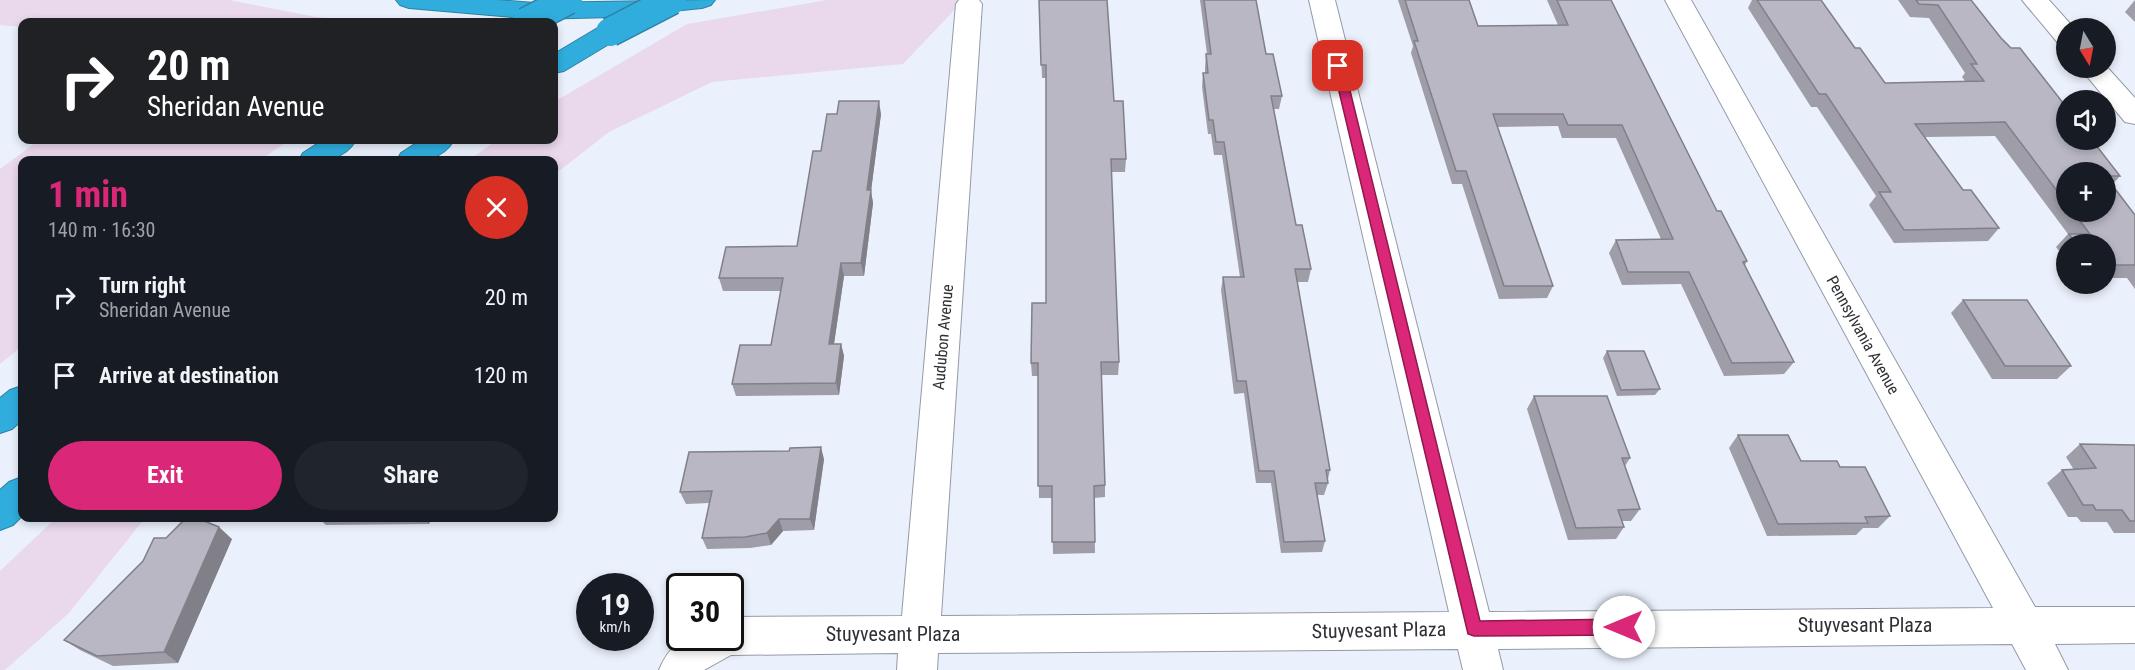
<!DOCTYPE html>
<meta charset="utf-8">
<style>
:root{--surface:#171b24;--page:#20242c;--text:#f1f3f6;--muted:#9ea1a6;--accent:#db2777}
body{margin:0;font-family:"Roboto Condensed",sans-serif;background:var(--page);color:var(--text);height:100vh;display:flex;flex-direction:column;font-size:22px;white-space:nowrap}
*{box-sizing:border-box;margin:0}
p{font-size:20px;color:var(--muted)}
.icon{flex:none;width:33px;height:33px;fill:none;stroke:currentColor;stroke-width:2;stroke-linecap:round;stroke-linejoin:round}
.map{position:relative;flex:1;overflow:hidden}
.side{position:absolute;left:18px;top:156px;width:540px;height:366px;display:flex;flex-direction:column;background:var(--surface);border-radius:12px;box-shadow:0 3px 9px #0003}
.side>*{flex:none}
.banner{position:absolute;left:18px;top:18px;width:540px;height:126px;border-radius:12px;box-shadow:0 3px 9px #0003;background:#202124;color:#fff;overflow:hidden}
.needle{width:39px;rotate:170deg}
.buttons{position:absolute;left:2056px;top:18px;display:grid;gap:12px}
.buttons a{display:grid;place-items:center;width:60px;height:60px;border-radius:50%;background:var(--surface);box-shadow:0 3px 9px #0003;font-size:30px}
.speed{position:absolute;left:576px;top:573px;display:flex;gap:12px;font-size:30px;font-weight:700;text-align:center}
.speed>*{display:grid;place-content:center;width:78px;height:78px;border-radius:50%;background:var(--surface);box-shadow:0 3px 9px #0003;line-height:1}
.speed small{font-size:15px;font-weight:400}
.speed .limit{border:3px solid #111;border-radius:9px;background:#fff;color:#111}
.pin{position:absolute;display:grid;place-items:center;width:51px;height:51px;color:#fff;margin:-26px;border-radius:12px;box-shadow:0 3px 9px #0006}
.me{position:absolute;width:66px;margin:-33px;rotate:270deg;stroke-linejoin:round;filter:drop-shadow(0 0 4px #0008)}
.turn{display:flex;align-items:center;gap:21px;height:126px;padding:0 30px;font-size:27px}
.turn .icon{width:78px;height:78px;stroke-width:2.5}
.turn b{display:block;font-size:42px;line-height:51px}
.round{display:grid;place-items:center;flex:none;width:63px;height:63px;border-radius:32px;background:var(--page)}
.headline{display:flex;align-items:center;justify-content:space-between;height:102px;padding:0 30px}
h1{font-size:36px;font-weight:700;line-height:45px;color:var(--accent)}
.action{display:flex;gap:12px;margin-top:auto;padding:12px 30px}
.action a{flex:1;height:69px;border-radius:36px;background:var(--accent);color:#fff;font-size:24px;font-weight:700;line-height:69px;text-align:center}
.action a+a{background:var(--page);color:var(--text)}
ul{padding:0;list-style:none}
li{display:flex;align-items:center;gap:18px;height:78px;padding:0 30px}
li div{flex:1}
li b{display:block;font-size:22px}
li em{font-style:normal}
.map>svg:first-child{display:block}
.green{fill:#ead8ed}
.lines{fill:none;stroke-linecap:round;stroke-linejoin:round}
.minor-casing{stroke:#949aa5;stroke-width:2}
.highway-casing{stroke:#2f81a2;stroke-width:2}
.minor{fill:#fff;fill-rule:evenodd}
.highway{fill:#30addd;fill-rule:evenodd}
.highway-bridge-casing{stroke:#2f81a2;stroke-width:31;stroke-linecap:butt}
.highway-bridge{stroke:#30addd;stroke-width:28}
.wall{fill:#9e9da8;fill-rule:evenodd}
.shaded-wall{fill:#818088}
.building{fill:#b8b7c3;stroke:#818088;stroke-width:1.5}
.route{fill:#db2777;stroke:#8e194d;stroke-width:1.5}
.labels{text-anchor:middle;dominant-baseline:central;stroke-width:4.5;stroke-linejoin:round;paint-order:stroke}
.street-label{font-size:16px;fill:#2e3035;stroke:#fff}
.near-street-label{font-size:20px;fill:#2e3035;stroke:#fff}
</style>
<div class="map">
<svg width="2135" height="670" viewBox="0 0 2135 670">
<rect width="100%" height="100%" fill="#eaf1fc"/>
<!-- green -->
<path class="green" d="M 0,0 L 229,0 L 316,17 L 382,22 L 22,22 L 22,27 L 0,25 Z
M 827,0 L 964,0 L 903,64 L 712,82 L 609,132 L 554,175 L 554,160 L 469,160 L 497,140 L 554,140 L 554,102 L 687,24 Z
M 39,140 L 290,140 L 260,160 L 22,160 L 22,346 L 0,364 L 0,169 Z
M 56,518 L 145,518 L 69,613 L 5,670 L 0,670 L 0,571 Z"/>
<g class="lines">
<defs>
<path id="minor" d="M 959,0 L 979,0 L 982,4 L 941,616 L 1449,612 L 1309,0 L 1335,0 L 1489,612 L 1993,608 L 1665,0 L 1691,0 L 2035,607 L 2135,607 L 2135,643 L 2055,644 L 2068,670 L 2026,670 L 2012,644 L 1498,649 L 1503,670 L 1463,670 L 1458,649 L 938,653 L 937,670 L 897,670 L 898,653 L 731,655 L 704,670 L 659,670 C 676,631 693,638 730,638 L 730,617 L 902,616 L 956,4 Z
M 2022,0 L 2049,0 L 2074,28 L 2067,28 L 2067,45 L 2058,43 Z
M 2106,66 L 2135,98 L 2135,124 L 2125,122 L 2080,68 Z"/>
<path id="highway" d="M 396,0 L 497,0 L 535,3 L 715,0 L 711,5 L 702,8 L 613,17 L 535,19 L 409,8 L 400,5 Z
M 610,24 L 619,26 L 623,32 L 619,38 L 564,71 L 554,73 L 554,54 L 601,26 Z
M 323,140 L 356,140 C 343,162 322,160 299,160 L 303,153 Z
M 421,140 L 454,140 C 441,162 420,160 397,160 L 401,153 Z
M 22,386 L 22,420 L 12,429 L 0,433 L 0,398 L 10,390 Z
M 22,477 L 22,516 L 13,525 L 0,530 L 0,490 L 9,482 Z"/>
</defs>
<!-- minor casing -->
<use href="#minor" class="minor-casing"/>
<!-- highway casing -->
<use href="#highway" class="highway-casing"/>
<!-- minor -->
<use href="#minor" class="minor"/>
<!-- highway -->
<use href="#highway" class="highway"/>
<defs>
<path id="highway-bridge" d="M 526,22 L 568,0
M 610,32 L 672,0"/>
</defs>
<!-- highway-bridge casing -->
<use href="#highway-bridge" class="highway-bridge-casing"/>
<!-- highway-bridge -->
<use href="#highway-bridge" class="highway-bridge"/>
</g>
<!-- wall -->
<path class="wall" d="M 1039,0 L 1114,101 L 1126,159 L 1125,172 L 1111,172 L 1119,362 L 1118,375 L 1101,375 L 1105,485 L 1105,497 L 1094,498 L 1095,553 L 1053,554 L 1052,498 L 1039,498 L 1038,376 L 1032,376 L 1031,363 L 1046,303 L 1046,78 L 1042,78 Z
M 1200,0 L 1256,0 L 1266,54 L 1282,96 L 1279,109 L 1274,109 L 1296,225 L 1311,269 L 1308,282 L 1297,282 L 1330,470 L 1328,479 L 1328,483 L 1324,495 L 1317,495 L 1325,541 L 1322,552 L 1281,553 L 1271,483 L 1256,483 L 1244,393 L 1234,394 L 1221,290 L 1223,277 L 1240,277 L 1222,155 L 1214,155 L 1211,134 L 1208,134 L 1202,87 L 1203,73 L 1205,73 L 1205,68 L 1206,54 L 1207,54 Z
M 1398,0 L 1469,0 L 1478,26 L 1558,25 L 1547,0 L 1611,0 L 1717,211 L 1747,261 L 1745,265 L 1794,362 L 1784,374 L 1724,376 L 1681,284 L 1622,285 L 1609,253 L 1616,240 L 1661,239 L 1616,138 L 1562,138 L 1558,126 L 1497,127 L 1553,286 L 1547,298 L 1499,299 L 1462,184 L 1452,184 L 1411,53 L 1413,46 Z
M 1752,0 L 1821,0 L 1855,48 L 1885,83 L 1965,81 L 1962,77 L 1965,73 L 1929,18 L 1910,17 L 1898,0 L 1971,0 L 2001,38 L 2120,176 L 2112,185 L 2135,215 L 2135,289 L 2127,278 L 2106,278 L 2106,244 L 2067,244 L 2067,261 L 2056,247 L 2068,234 L 1995,136 L 1925,137 L 1963,190 L 1999,228 L 1988,241 L 1894,243 L 1869,205 L 1876,196 L 1817,107 L 1811,107 L 1748,8 ZM 2067,172 L 2106,172 L 2106,212 L 2067,212 Z
M 2135,0 L 2135,22 L 2125,12 Z
M 837,114 L 881,114 L 871,191 L 873,203 L 864,276 L 844,276 L 834,344 L 841,344 L 844,356 L 839,395 L 736,396 L 732,384 L 771,345 L 781,291 L 723,291 L 719,278 L 797,246 L 821,151 Z
M 1963,300 L 2071,366 L 2057,379 L 1992,379 L 1951,313 Z
M 1607,351 L 1660,389 L 1655,395 L 1617,396 L 1603,358 Z
M 1534,396 L 1630,458 L 1625,466 L 1640,509 L 1631,521 L 1622,521 L 1624,527 L 1616,539 L 1568,540 L 1527,409 Z
M 1738,435 L 1801,461 L 1840,467 L 1890,516 L 1878,528 L 1863,528 L 1856,535 L 1767,536 L 1729,448 Z
M 2080,444 L 2135,445 L 2135,533 L 2114,533 L 2107,522 L 2081,522 L 2077,517 L 2068,517 L 2047,483 L 2062,470 L 2074,470 L 2066,457 Z
M 824,459 L 814,530 L 783,531 L 771,545 L 750,548 L 707,549 L 702,538 L 709,503 L 686,504 L 680,492 Z
M 318,518 L 431,518 L 429,524 L 326,525 Z
M 232,539 L 178,663 L 113,666 L 80,650 L 64,640 Z"/>
<!-- shaded-wall -->
<path class="shaded-wall" d="M 879,101 L 881,114 L 871,191 L 873,203 L 864,276 L 861,263 L 867,190 Z
M 841,263 L 844,276 L 832,357 L 829,344 Z
M 841,344 L 844,356 L 839,395 L 836,383 Z
M 821,447 L 824,459 L 814,530 L 810,519 Z
M 423,518 L 431,518 L 429,524 Z
M 779,519 L 783,531 L 771,545 L 767,533 Z
M 219,527 L 232,539 L 178,663 L 164,652 Z"/>
<!-- building -->
<path class="building" d="M 1039,0 L 1107,0 L 1114,101 L 1123,101 L 1126,159 L 1111,159 L 1119,362 L 1101,362 L 1105,485 L 1094,486 L 1095,542 L 1052,542 L 1052,486 L 1038,486 L 1038,363 L 1031,363 L 1032,303 L 1046,303 L 1046,65 L 1041,65 Z
M 1204,0 L 1256,0 L 1266,54 L 1273,54 L 1282,96 L 1271,96 L 1296,225 L 1302,225 L 1311,269 L 1295,269 L 1330,470 L 1326,470 L 1328,483 L 1315,483 L 1325,541 L 1284,542 L 1274,471 L 1259,471 L 1246,381 L 1237,381 L 1223,277 L 1244,277 L 1224,142 L 1216,142 L 1213,120 L 1209,120 L 1203,73 L 1208,73 L 1206,54 L 1211,54 Z
M 1405,0 L 1469,0 L 1478,26 L 1568,25 L 1557,0 L 1611,0 L 1717,211 L 1721,211 L 1747,261 L 1743,262 L 1794,362 L 1732,363 L 1689,272 L 1628,272 L 1616,240 L 1673,239 L 1622,125 L 1568,125 L 1563,114 L 1493,114 L 1553,286 L 1504,286 L 1466,171 L 1456,171 L 1414,41 L 1418,41 Z
M 1757,0 L 1821,0 L 1855,48 L 1860,48 L 1885,83 L 1984,81 L 1971,64 L 1977,64 L 1938,5 L 1919,4 L 1916,0 L 1971,0 L 2001,38 L 2011,48 L 2020,48 L 2067,108 L 2067,140 L 2092,140 L 2120,176 L 2106,176 L 2106,172 L 2067,172 L 2067,204 L 2005,122 L 1915,124 L 1963,190 L 1971,190 L 1999,228 L 1904,230 L 1879,192 L 1891,192 L 1826,94 L 1819,94 Z
M 839,101 L 879,101 L 867,190 L 871,190 L 861,263 L 841,263 L 829,344 L 841,344 L 836,383 L 732,384 L 740,345 L 771,345 L 783,278 L 719,278 L 726,247 L 797,246 L 813,151 L 821,151 L 827,114 L 837,114 Z
M 2106,177 L 2135,215 L 2135,265 L 2106,265 L 2106,244 L 2076,244 L 2069,234 L 2090,234 L 2073,212 L 2106,212 Z
M 1963,300 L 2027,300 L 2071,366 L 2005,366 Z
M 1607,351 L 1644,351 L 1660,389 L 1621,390 Z
M 1534,396 L 1607,396 L 1630,458 L 1622,458 L 1640,509 L 1618,510 L 1624,527 L 1576,528 Z
M 1738,435 L 1788,435 L 1801,461 L 1837,461 L 1840,467 L 1865,467 L 1890,516 L 1865,517 L 1868,523 L 1778,524 Z
M 2080,444 L 2135,445 L 2135,521 L 2130,521 L 2122,510 L 2096,510 L 2093,505 L 2083,505 L 2062,470 L 2096,468 Z
M 821,447 L 810,519 L 779,519 L 767,533 L 745,537 L 702,538 L 712,491 L 680,492 L 689,452 L 789,451 L 790,448 Z
M 186,518 L 197,518 L 219,527 L 164,652 L 97,656 L 64,640 L 143,561 L 154,538 L 166,538 Z"/>
<!-- route -->
<path class="route" d="M 1338,63 L 1344,66 L 1480,621 L 1624,619 L 1630,622 L 1632,627 L 1630,632 L 1624,635 L 1474,636 L 1468,634 L 1333,66 Z"/>
<g class="labels">
<!-- street labels -->
<g class="street-label">
<text transform="translate(1863 335) rotate(61)">Pennsylvania Avenue</text>
<text transform="translate(943 337) rotate(-85)">Audubon Avenue</text>
</g>
<!-- near-street labels -->
<g class="near-street-label">
<text x="1865" y="625">Stuyvesant Plaza</text>
<text transform="translate(1379 630) rotate(-1)">Stuyvesant Plaza</text>
<text x="893" y="634">Stuyvesant Plaza</text>
</g>
</g>
</svg>
<div class="buttons">
<a><svg class="needle" viewBox="-14 -14 28 28"><path d="M0-13l5 13h-10z" fill="#e53935"/><path d="M0 13l5-13h-10z" fill="#9ea1a6"/></svg></a>
<a><svg class="icon" aria-label="sound" viewBox="0 0 24 24"><path d="M4 9h4l5-4v14l-5-4H4zM17 9q2 3 0 6"/></svg></a>
<a>+</a>
<a>−</a>
</div>
<div class="speed"><div>19<small>km/h</small></div><div class="limit">30</div></div>
<div class="pin" style="left:1338px;top:66px;background:#d93025"><svg class="icon" aria-label="arrive" viewBox="0 0 24 24"><path d="M6 21V4h12l-3 4 3 4H6"/></svg></div>
<svg class="me" style="left:1624px;top:627px" viewBox="-20 -20 40 40"><circle r="19" fill="#fff"/><path d="M0-13L10 11 0 6-10 11z" fill="#db2777"/></svg>
<div class="banner">
<div class="turn"><svg class="icon" aria-label="right" viewBox="0 0 24 24"><path d="M7 20v-9h11M14 6l5 5-5 5"/></svg><div><b>20 m</b>Sheridan Avenue</div></div>
</div>
<section class="side">
<div class="headline"><div><h1>1 min</h1><p>140 m · 16:30</p></div><a class="round" style="background:#d93025;color:#fff"><svg class="icon" aria-label="close" viewBox="0 0 24 24"><path d="M6 6l12 12M18 6L6 18"/></svg></a></div>
<ul>
<li><svg class="icon" aria-label="right" viewBox="0 0 24 24"><path d="M7 20v-9h11M14 6l5 5-5 5"/></svg><div><b>Turn right</b><p>Sheridan Avenue</p></div><em>20 m</em></li>
<li><svg class="icon" aria-label="arrive" viewBox="0 0 24 24"><path d="M6 21V4h12l-3 4 3 4H6"/></svg><div><b>Arrive at destination</b></div><em>120 m</em></li>
</ul>
<div class="action"><a>Exit</a><a>Share</a></div>
</section>
</div>
